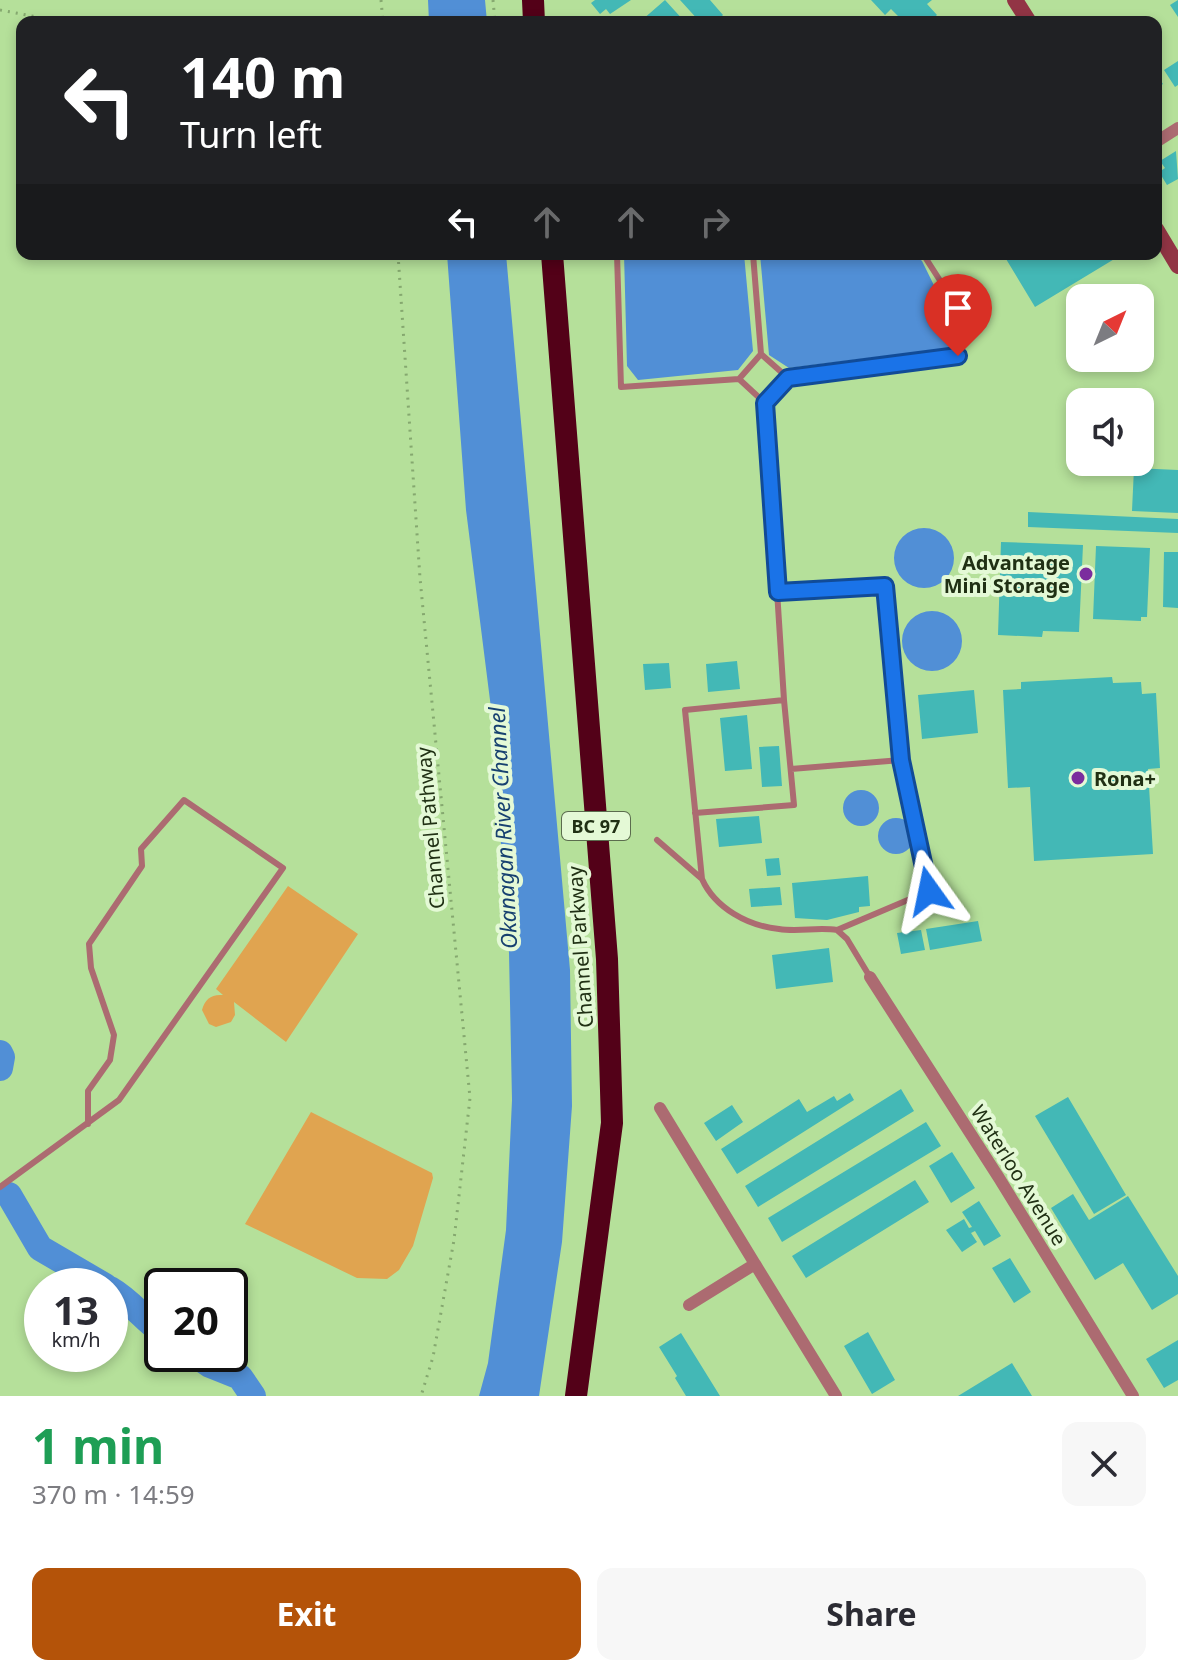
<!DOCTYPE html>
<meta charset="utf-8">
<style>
:root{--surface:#fff;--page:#f7f7f7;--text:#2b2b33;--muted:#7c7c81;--accent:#b45309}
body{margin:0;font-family:"Noto Sans",sans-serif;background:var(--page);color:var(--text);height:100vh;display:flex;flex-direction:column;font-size:30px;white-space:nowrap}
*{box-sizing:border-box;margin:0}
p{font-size:26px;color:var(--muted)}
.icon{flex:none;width:44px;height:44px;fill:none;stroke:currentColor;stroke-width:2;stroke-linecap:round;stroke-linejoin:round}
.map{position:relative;height:1396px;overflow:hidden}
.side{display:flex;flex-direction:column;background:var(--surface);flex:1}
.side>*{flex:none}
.top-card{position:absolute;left:16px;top:16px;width:1146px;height:244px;border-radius:16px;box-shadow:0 4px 12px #0003;background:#202124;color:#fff;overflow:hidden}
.needle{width:52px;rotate:43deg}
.controls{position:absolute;left:1066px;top:284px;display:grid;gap:16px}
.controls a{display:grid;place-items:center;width:88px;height:88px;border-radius:16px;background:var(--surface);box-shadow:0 4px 12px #0003;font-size:40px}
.speed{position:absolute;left:24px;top:1268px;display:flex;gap:16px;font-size:40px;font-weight:700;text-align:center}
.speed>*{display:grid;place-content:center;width:104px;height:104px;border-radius:50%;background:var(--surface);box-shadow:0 4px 12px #0003;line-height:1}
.speed small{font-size:20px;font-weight:400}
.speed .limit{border:4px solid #111;border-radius:12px;background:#fff;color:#111}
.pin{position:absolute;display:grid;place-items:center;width:68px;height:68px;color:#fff;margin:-82px -34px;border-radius:50% 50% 50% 0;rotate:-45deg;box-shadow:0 0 8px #0007}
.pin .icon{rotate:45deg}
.me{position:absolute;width:88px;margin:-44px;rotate:348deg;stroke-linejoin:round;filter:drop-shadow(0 0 6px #0008)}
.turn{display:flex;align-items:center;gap:28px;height:168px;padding:0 32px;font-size:36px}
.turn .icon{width:104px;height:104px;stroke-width:2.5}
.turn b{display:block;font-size:56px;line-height:68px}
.lanes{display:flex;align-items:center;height:76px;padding:0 32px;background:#0003;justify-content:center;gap:40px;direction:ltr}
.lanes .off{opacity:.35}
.round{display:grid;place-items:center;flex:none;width:84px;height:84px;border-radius:16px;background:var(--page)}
.head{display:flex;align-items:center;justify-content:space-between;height:136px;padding:0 32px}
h1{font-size:48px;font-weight:700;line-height:60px;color:#1e9e55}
.primary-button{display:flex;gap:16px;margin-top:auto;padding:16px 32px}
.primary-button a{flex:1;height:92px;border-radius:16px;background:var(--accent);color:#fff;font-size:32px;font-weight:700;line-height:92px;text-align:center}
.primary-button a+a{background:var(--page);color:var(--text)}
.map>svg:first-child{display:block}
.green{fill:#e0a450}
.water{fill:#518fd6}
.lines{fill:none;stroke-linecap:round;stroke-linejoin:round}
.river{stroke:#518fd6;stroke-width:26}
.building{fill:#43b8b6}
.path{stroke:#85a86f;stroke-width:3;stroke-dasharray:2 6;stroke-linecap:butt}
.lane{stroke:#ac6b71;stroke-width:6}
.street{stroke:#ac6b71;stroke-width:12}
.secondary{stroke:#923545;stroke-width:16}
.highway{stroke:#530118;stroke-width:22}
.route-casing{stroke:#114b97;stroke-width:20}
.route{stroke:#1a73e8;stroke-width:14}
.poi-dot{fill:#7b2d9e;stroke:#e4f9d6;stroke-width:3}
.labels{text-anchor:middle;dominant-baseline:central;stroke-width:8;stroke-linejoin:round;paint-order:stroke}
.shield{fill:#e4f9d6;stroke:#5b6c4e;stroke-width:2}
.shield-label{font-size:18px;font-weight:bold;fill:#203014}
.poi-label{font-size:20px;font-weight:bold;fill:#203014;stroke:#e4f9d6;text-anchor:end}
.street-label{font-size:20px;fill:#203014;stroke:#e4f9d6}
.water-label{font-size:22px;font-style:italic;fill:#174170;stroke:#e4f9d6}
</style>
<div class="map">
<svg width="1178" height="1396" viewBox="0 0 1178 1396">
<rect width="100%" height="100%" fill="#b5e09a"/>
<!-- green -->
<path class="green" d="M 288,886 L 358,934 L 286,1042 L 234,1002 L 235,1015 L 231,1022 L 216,1027 L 209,1024 L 202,1010 C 205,999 211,994 223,995 L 216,989 Z
M 311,1112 L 432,1173 L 433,1178 L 413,1246 L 399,1270 L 387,1279 L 357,1278 L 245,1224 Z"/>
<!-- water -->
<path class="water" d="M 428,0 L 485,0 L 487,22 L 429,22 Z
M 447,254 L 506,254 L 570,970 L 572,1106 L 562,1242 L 539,1396 L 479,1396 L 488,1363 L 506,1230 L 512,1100 L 509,953 L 491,708 L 466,510 Z
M 624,254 L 744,254 L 753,351 L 738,370 L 638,380 L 627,366 Z
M 760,254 L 915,254 L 922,261 L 953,324 L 954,342 L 949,348 L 789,368 L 769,355 Z
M894 558a30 30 0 1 1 60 0a30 30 0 1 1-60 0Z
M902 641a30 30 0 1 1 60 0a30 30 0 1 1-60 0Z
M843 808a18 18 0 1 1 36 0a18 18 0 1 1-36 0Z
M878 836a18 18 0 1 1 36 0a18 18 0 1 1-36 0Z"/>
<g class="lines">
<!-- river -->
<path class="river" d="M 0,1053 L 2,1057 L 0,1068
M 9,1195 L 40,1248 L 105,1286
M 110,1289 C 131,1301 143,1319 162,1332
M 194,1354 L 210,1365 L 240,1377 L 253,1396"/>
</g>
<!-- building -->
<path class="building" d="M 595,0 L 631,0 L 610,14 L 606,9 L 600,14 L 591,3 Z
M 665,0 L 685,22 L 644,22 L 642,20 Z
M 680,0 L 710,0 L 723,15 L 716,22 L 700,22 Z
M 871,0 L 932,0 L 927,4 L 937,15 L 929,22 L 918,22 L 914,18 L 909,22 L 904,22 L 891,9 L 885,15 Z
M 1178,0 L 1178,17 L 1170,5 Z
M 1178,61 L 1178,85 L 1175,87 L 1164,70 Z
M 1156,73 L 1163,84 L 1156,89 Z
M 1176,151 L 1178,179 L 1167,185 L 1159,172 L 1165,168 L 1160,161 Z
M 1003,254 L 1113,254 L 1116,258 L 1035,307 Z
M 1134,468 L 1178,470 L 1178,513 L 1132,511 Z
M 1028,512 L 1178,519 L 1178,533 L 1028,527 Z
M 1001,542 L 1083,545 L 1079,632 L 1043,631 L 1042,637 L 998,635 Z
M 1096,546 L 1150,548 L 1147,617 L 1141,617 L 1141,621 L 1093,619 Z
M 1164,552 L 1178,552 L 1178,608 L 1163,607 Z
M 737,661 L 740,689 L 708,692 L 706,664 Z
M 669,663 L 671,688 L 645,690 L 643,664 Z
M 1112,677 L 1113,683 L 1141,682 L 1142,694 L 1156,693 L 1160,768 L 1148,769 L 1153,854 L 1034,861 L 1030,787 L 1008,788 L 1003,690 L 1021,689 L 1021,682 Z
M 974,690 L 978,733 L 922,739 L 918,695 Z
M 747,715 L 752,769 L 725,771 L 720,718 Z
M 779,746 L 782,786 L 762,787 L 759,747 Z
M 759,816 L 762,843 L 719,847 L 716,819 Z
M 779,858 L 781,875 L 767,876 L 765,859 Z
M 868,876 L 870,906 L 859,907 L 859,912 L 827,920 L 795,918 L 792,883 Z
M 780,887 L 782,905 L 751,907 L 749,889 Z
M 978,921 L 982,941 L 930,950 L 926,929 Z
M 921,930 L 925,950 L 901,954 L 897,933 Z
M 829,948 L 833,982 L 776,989 L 772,955 Z
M 901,1089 L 914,1111 L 758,1207 L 745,1186 Z
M 850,1093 L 854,1100 L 737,1174 L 721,1149 L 799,1099 L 807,1112 L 834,1096 L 837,1101 Z
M 1068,1097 L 1126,1195 L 1094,1214 L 1035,1116 Z
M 732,1105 L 743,1122 L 716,1141 L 704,1123 Z
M 926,1122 L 941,1146 L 782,1242 L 768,1218 Z
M 952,1152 L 975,1188 L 951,1203 L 929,1166 Z
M 915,1180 L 929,1202 L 806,1278 L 792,1256 Z
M 1073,1194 L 1089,1220 L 1128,1196 L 1178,1276 L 1178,1294 L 1152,1310 L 1123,1263 L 1095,1280 L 1051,1208 Z
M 979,1201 L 1001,1236 L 984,1246 L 975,1231 L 971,1233 L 977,1242 L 962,1252 L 946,1230 L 964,1219 L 969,1228 L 972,1227 L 962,1212 Z
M 1010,1258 L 1031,1292 L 1014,1303 L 992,1268 Z
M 868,1332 L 895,1380 L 872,1394 L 844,1346 Z
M 681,1333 L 720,1396 L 686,1396 L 675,1378 L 677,1376 L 659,1347 Z
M 1178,1340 L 1178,1380 L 1164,1388 L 1146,1359 Z
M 1012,1363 L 1032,1396 L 958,1396 Z"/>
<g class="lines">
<!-- path -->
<path class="path" d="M 381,0 L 383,22
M 493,0 L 495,22
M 0,10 L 64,22
M 398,254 L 420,578 L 470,1098 L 454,1240 L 433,1357 L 421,1396"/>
<!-- lane -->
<path class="lane" d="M 617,254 L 621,387 L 739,379 L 761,354
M 753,254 L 761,354 L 788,378
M 739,379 L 765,403
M 778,592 L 885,586 L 901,760 L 929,891 L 837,930
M 791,769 L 901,760
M 695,813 L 794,805 L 784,700
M 657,840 L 702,879
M 870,977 L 847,939 L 837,930 C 818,927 799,932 779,929 C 748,926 715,908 702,879 L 685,710 L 784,700 L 765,403 L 788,378 L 958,356 L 962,337 L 948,293 L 923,254
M 0,1187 L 119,1100 L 283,868 L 184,800 L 141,849 L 142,866 L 89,944 L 91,968 L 114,1035 L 110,1060 L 88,1091 L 88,1124"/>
<!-- street -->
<path class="street" d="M 1156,142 L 1178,128
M 870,977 L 999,1178 L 1133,1396
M 660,1108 L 755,1264
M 689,1305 L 755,1264 L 836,1396"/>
<!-- secondary -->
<path class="secondary" d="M 1015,0 L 1029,22
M 1156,229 L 1178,266"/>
<!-- highway -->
<path class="highway" d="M 533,0 L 534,22
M 552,254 L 607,959 L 612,1123 L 576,1396"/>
</g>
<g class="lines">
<defs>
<path id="route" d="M 929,891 L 901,760 L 885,586 L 778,592 L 765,403 L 788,378 L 958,356"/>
</defs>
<!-- route casing -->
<use href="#route" class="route-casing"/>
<!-- route -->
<use href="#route" class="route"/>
</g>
<!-- markers -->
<g class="poi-dot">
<circle cx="1086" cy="574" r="8"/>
<circle cx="1078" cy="778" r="8"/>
</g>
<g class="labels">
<!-- shield labels -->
<rect class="shield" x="562" y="812" width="68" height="28" rx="6"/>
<g class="shield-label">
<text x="596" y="826">BC 97</text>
</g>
<!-- poi labels -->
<g class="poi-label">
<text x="1070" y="562">Advantage<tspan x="1070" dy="23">Mini Storage</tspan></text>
<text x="1094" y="778" text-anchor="start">Rona+</text>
</g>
<!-- street labels -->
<g class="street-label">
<text transform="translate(430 828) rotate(-95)">Channel Pathway</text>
<text transform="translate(580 947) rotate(-94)">Channel Parkway</text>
<text transform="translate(1019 1175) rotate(58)">Waterloo Avenue</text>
</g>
<!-- water labels -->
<g class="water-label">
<text transform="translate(502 828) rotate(-93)">Okanagan River Channel</text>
</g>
</g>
</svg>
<div class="controls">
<a><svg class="needle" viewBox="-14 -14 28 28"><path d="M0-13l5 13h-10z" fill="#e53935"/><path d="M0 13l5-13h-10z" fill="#7c7c81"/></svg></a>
<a><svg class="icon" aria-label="sound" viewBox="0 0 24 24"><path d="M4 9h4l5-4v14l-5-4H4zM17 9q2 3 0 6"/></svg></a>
</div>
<div class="speed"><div>13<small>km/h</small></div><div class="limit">20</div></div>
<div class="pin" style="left:958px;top:356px;background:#d93025"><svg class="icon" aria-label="arrive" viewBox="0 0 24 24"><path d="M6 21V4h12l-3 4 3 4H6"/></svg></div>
<svg class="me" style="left:929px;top:891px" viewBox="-20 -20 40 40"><path d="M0-17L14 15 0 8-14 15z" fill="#1a73e8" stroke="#fff" stroke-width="4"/></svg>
<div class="top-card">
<div class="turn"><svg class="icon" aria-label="left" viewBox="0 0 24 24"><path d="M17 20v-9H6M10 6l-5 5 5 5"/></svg><div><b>140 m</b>Turn left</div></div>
<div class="lanes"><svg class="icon" aria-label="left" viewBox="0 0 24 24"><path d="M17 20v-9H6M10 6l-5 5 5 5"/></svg><svg class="icon off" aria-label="ahead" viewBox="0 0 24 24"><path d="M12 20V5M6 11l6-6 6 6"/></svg><svg class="icon off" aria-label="ahead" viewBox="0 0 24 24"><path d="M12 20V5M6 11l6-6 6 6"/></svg><svg class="icon off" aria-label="right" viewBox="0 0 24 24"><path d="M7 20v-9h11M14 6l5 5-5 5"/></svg></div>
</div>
</div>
<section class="side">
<div class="head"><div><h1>1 min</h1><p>370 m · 14:59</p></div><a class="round"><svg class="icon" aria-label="close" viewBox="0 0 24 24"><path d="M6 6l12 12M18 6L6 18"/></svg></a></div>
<div class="primary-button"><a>Exit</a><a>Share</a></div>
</section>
